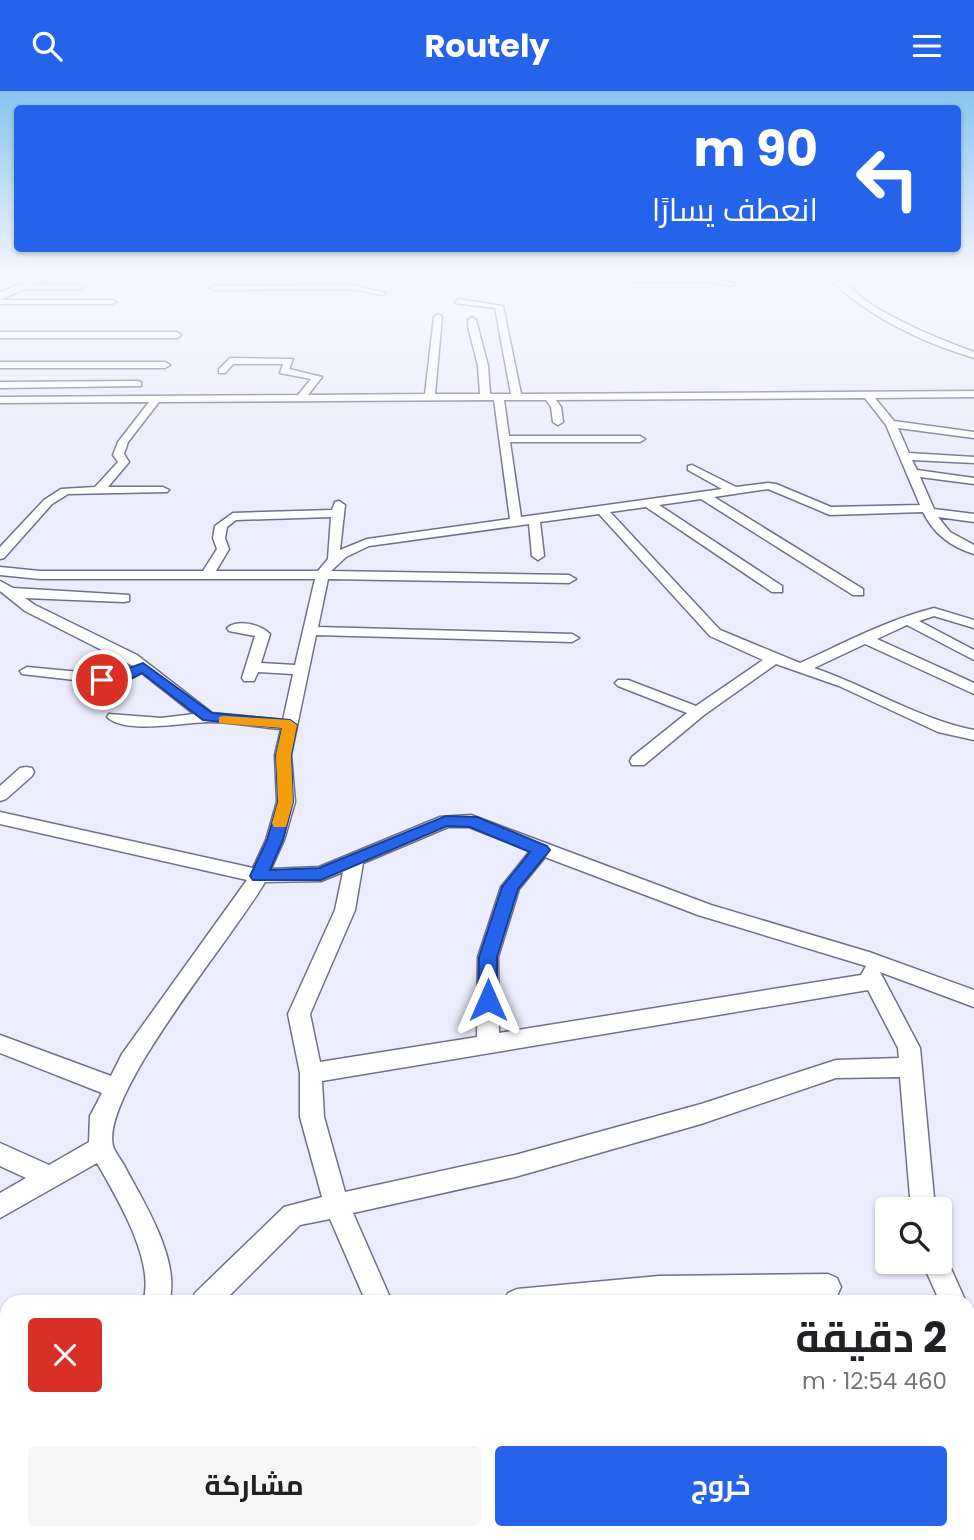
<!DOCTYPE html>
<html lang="ar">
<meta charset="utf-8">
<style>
:root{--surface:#fff;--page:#f6f6f6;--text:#202124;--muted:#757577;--accent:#2563eb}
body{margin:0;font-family:Poppins,Cairo,sans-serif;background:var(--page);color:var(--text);direction:rtl;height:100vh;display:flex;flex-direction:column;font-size:26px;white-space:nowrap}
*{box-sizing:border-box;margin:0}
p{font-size:23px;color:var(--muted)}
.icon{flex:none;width:38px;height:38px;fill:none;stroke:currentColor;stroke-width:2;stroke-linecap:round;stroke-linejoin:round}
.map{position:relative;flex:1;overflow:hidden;direction:ltr}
.sheet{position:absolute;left:0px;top:1204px;width:975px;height:245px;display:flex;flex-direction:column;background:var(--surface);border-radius:21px 21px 0 0;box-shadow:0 2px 5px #0004;direction:rtl}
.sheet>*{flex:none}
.hud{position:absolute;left:14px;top:14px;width:947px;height:147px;border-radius:7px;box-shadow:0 2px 5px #0004;direction:rtl;background:#2563eb;color:#fff;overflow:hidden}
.buttons{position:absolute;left:875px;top:1106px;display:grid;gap:14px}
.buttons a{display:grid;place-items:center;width:77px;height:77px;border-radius:7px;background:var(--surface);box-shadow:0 2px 5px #0004;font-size:35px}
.pin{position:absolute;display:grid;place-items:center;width:60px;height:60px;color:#fff;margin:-30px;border:4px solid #fff;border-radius:50%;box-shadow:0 2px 7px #0007}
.me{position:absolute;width:77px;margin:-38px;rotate:0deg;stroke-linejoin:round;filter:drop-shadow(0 0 5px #0008)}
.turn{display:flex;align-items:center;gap:24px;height:147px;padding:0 28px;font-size:32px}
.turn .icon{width:91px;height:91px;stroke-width:2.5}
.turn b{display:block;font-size:49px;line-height:60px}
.round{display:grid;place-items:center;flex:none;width:74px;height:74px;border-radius:7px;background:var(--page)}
.head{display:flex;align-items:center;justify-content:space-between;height:119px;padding:0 28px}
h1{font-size:42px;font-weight:700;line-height:52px}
.button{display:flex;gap:14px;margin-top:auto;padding:14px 28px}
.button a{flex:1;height:80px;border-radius:7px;background:var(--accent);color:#fff;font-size:28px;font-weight:700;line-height:80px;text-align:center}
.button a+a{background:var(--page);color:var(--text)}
header{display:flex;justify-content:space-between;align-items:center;height:91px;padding:0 28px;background:var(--accent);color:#fff;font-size:32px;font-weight:700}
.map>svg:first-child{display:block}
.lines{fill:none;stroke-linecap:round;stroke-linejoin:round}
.street-casing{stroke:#707188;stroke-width:3}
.secondary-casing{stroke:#707188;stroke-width:4}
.street{fill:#fff;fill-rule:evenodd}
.secondary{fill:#fff;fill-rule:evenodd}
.route{fill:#2563eb;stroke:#184099;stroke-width:2}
.slow{fill:#f59e0b}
</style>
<header><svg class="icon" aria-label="menu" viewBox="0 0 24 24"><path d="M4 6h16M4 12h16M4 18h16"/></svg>Routely<svg class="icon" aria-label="search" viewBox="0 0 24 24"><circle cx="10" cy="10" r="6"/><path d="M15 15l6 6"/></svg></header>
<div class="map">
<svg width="974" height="1449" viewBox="0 0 974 1449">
<rect width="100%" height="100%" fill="#ecedfc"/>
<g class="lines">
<defs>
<path id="street" d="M 623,184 L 631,184 L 632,187 L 708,187 L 736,193 L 732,195 L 708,191 L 630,191 Z
M 826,184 C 841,184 854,201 866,210 C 899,232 937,247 974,261 L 974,267 C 921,251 864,224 826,184 Z
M 21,194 L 81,194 L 85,196 L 81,198 L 18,198 Z
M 352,194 L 386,202 L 382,204 L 352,198 L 214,199 L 210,197 L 214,195 Z
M 458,208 L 503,215 L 521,303 L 974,300 L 974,306 L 875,307 L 894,330 L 974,341 L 974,347 L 898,337 L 909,362 L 974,366 L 974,372 L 912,369 L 917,379 L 974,387 L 974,393 L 920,386 L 934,418 L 974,423 L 974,431 L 938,426 L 950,441 L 974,454 L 974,463 C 951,456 933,442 923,421 L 830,424 L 768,398 L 714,406 L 863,498 L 863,504 L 853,504 L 701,408 L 659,414 L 782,495 L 782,501 L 772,501 L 646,416 L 610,421 L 720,539 L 800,572 C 844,552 887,529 934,517 L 974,529 L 974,537 L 934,525 L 919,530 L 974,559 L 974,569 L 907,534 L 877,548 L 974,592 L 974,603 L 865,553 L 814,577 C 868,595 918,628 974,639 L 974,649 L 938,641 L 839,595 L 776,573 L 704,624 L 644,674 L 632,674 L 630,670 L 632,666 L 687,622 L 618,595 L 615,592 L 618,589 L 628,589 L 696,615 L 763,569 L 710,545 L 599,423 L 540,431 L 544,465 L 538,469 L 532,465 L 529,433 L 369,455 L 346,466 L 331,480 L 569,484 L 576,488 L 569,492 L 328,488 L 318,536 L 572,543 L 579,547 L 572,551 L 316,544 L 291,664 L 295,711 L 284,749 L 271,778 L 319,776 L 440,726 L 471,724 L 711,814 L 869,861 L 974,899 L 974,916 L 880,881 L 920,957 L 935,1118 L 911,1118 L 900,986 L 836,987 L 701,1033 L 515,1086 L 353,1122 L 392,1211 L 366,1211 L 330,1128 L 300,1134 L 223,1211 L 191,1211 L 195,1202 L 284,1116 L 322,1106 L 300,1026 L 300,982 L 288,923 L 335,819 L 343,781 L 321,790 L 265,791 C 235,844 100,1003 113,1055 C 115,1062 123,1071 126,1078 C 145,1113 181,1171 169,1211 L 143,1211 C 156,1171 117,1107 97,1072 L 0,1127 L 0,1102 L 26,1087 L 0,1075 L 0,1052 L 49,1074 L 89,1051 L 90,1025 L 102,1002 L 0,962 L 0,944 L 111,985 L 122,963 L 247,789 L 0,733 L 0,721 L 253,777 L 266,749 L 277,711 L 275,664 L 281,638 C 257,636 233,631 209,631 C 186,631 125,644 107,626 L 109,623 L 161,627 L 194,623 L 142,582 L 101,592 L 22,583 L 20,580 L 27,576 L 101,583 L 133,575 L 25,520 L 0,500 L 0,490 L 13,497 L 129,504 L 129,510 L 124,511 L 25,507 L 35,514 L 137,564 L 212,622 L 283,629 L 293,583 L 258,581 L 254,590 L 244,590 L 242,587 L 255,545 L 229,540 L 227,537 C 238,528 260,533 270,543 L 261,572 L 295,574 L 315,488 L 40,488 L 0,484 L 0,476 L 40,480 L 203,480 L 217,458 L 213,447 L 215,435 L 233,422 L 332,419 L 335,411 L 339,410 L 345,414 L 340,459 L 367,448 L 510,428 L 494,309 L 159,311 L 128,351 L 124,363 L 129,371 L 108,396 L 163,396 L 169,399 L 167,401 L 68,403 L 52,413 L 4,467 L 0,468 L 0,456 L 44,409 L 61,398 L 95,396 L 118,371 L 113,364 L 118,351 L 149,311 L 0,312 L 0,306 L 298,304 L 311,288 L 280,282 L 283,273 L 233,273 L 225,282 L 219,282 L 219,278 L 230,267 L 293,268 L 289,278 L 322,286 L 308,304 L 425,303 L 434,226 L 438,223 L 442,226 L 435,303 L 480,303 L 478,275 L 468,235 L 468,229 L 472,226 L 476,229 L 488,275 L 490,303 L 511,303 L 495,217 L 455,212 ZM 865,307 L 886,334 L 920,414 L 831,416 L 776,393 L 768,392 L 736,396 L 692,374 L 688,375 L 688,379 L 722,398 L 521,426 L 510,351 L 640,351 L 645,348 L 640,345 L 509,345 L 504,309 L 546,309 L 551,316 L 553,331 L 558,334 L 563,331 L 561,316 L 556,309 ZM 331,426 L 328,468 L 318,480 L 216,480 L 229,458 L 225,447 L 227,436 L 236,429 ZM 448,736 L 469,736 L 530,760 L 501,796 L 478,866 L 477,946 L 320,971 L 310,923 L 355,819 L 363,772 ZM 545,766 L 698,824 L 866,875 L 861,884 L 499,942 L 498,866 L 519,798 ZM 868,899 L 898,957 L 899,967 L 836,969 L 701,1013 L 515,1064 L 345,1101 L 324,1026 L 322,990 Z
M 0,209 L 112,209 L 116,211 L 112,213 L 0,213 Z
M 0,241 L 177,241 L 181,244 L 177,247 L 0,247 Z
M 0,271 L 165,271 L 170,274 L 165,277 L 0,277 Z
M 138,290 L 141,291 L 141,295 L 0,297 L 0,291 Z
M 26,676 L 32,677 L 34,681 L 32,685 L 6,708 L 0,710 L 0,695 L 20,677 Z
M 940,1160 L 944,1162 L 966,1211 L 940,1211 L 922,1171 L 940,1171 Z
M 828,1183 L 837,1187 L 841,1196 L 837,1205 L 828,1209 L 504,1211 L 508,1202 L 517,1198 L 659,1185 Z
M 968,1222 L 974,1224 L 974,1258 L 968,1255 Z
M 7,1366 L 7,1401 L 0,1404 L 0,1369 Z
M 974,1394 L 974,1435 L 971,1436 L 973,1442 L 970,1449 L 921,1449 L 918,1442 L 968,1442 L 968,1397 Z
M 150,1442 L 183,1442 L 180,1449 L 148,1449 Z
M 279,1442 L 314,1442 L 316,1449 L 282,1449 Z
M 543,1442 L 583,1442 L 585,1449 L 546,1449 Z
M 794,1442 L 826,1442 L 828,1449 L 797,1449 Z"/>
<path id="secondary" d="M 40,184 L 54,184 L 0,209 L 0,202 Z"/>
</defs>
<!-- street casing -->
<use href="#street" class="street-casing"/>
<!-- secondary casing -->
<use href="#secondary" class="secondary-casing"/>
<!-- street -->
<use href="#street" class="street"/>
<!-- secondary -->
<use href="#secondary" class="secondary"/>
</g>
<!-- sky -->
<linearGradient id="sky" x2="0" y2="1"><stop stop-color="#88c4ef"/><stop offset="0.48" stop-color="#f6f7fe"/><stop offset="1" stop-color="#f6f7fe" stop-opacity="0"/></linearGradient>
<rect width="974" height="387" fill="url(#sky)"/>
<!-- route -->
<path class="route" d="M 143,572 L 212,622 L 290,629 L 297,634 L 291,664 L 293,711 L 283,749 L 270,779 L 319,777 L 446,725 L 477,726 L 547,755 L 550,759 L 547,763 L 518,798 L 497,866 L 497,909 L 494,915 L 488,917 L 481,915 L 478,909 L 479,866 L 502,796 L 530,761 L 470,736 L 447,735 L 321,789 L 253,789 L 250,785 L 267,749 L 278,711 L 276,664 L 282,637 L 203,629 L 142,582 L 131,588 L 102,593 L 95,589 Z"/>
<!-- slow -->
<path class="slow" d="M 224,625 L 290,629 L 297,634 L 291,664 L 293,711 L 286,736 L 274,736 L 272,732 L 278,711 L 276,664 L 282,637 L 219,632 L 219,626 Z"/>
</svg>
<div class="buttons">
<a><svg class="icon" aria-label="search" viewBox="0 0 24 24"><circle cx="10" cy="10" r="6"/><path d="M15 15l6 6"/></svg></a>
</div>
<div class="pin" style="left:102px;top:589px;background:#d93025"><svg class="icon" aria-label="arrive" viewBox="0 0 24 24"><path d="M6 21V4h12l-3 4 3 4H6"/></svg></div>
<svg class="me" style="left:488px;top:909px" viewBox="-20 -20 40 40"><path d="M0-17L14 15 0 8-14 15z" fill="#2563eb" stroke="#fff" stroke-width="4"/></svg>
<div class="hud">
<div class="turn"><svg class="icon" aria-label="left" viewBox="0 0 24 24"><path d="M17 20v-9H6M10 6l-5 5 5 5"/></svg><div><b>90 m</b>انعطف يسارًا</div></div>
</div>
<section class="sheet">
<div class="head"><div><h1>2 دقيقة</h1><p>460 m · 12:54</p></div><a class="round" style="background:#d93025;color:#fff"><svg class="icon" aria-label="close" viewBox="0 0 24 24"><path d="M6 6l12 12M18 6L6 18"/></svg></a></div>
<div class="button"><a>خروج</a><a>مشاركة</a></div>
</section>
</div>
